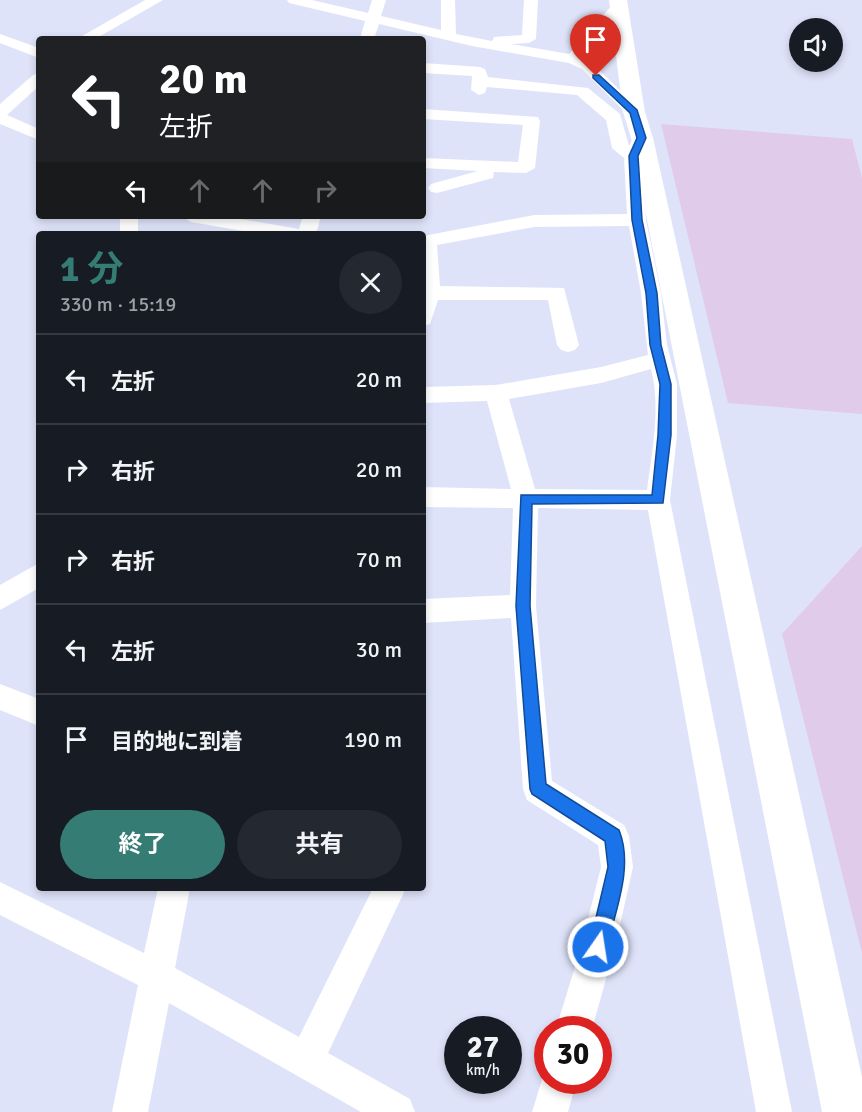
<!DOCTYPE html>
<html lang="ja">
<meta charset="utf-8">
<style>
:root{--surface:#171b24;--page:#242831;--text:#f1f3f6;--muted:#9ea1a6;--line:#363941;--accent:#357c75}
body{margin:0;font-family:Signika,"Noto Sans JP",sans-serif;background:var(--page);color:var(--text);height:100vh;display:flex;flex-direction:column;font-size:22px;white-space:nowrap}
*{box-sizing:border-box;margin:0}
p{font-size:20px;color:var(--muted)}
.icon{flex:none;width:33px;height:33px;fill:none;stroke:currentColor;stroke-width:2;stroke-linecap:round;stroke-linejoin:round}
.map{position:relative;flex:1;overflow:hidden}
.side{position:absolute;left:36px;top:231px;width:390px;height:660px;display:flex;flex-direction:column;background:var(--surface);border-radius:6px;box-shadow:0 3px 9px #0003}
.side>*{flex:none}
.banner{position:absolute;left:36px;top:36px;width:390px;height:183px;border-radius:6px;box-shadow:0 3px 9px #0003;background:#202124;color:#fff;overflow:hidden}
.controls{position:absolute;left:789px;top:18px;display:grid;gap:12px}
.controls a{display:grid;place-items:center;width:54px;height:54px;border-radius:50%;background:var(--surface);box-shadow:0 3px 9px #0003;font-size:30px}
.speed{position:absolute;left:444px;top:1016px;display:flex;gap:12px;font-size:30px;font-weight:700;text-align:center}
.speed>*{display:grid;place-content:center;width:78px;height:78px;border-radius:50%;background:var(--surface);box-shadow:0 3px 9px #0003;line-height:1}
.speed small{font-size:15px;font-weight:400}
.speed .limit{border:9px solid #d22;background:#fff;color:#111}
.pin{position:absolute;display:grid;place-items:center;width:51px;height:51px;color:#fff;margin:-62px -26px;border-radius:50% 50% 50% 0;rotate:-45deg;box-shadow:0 0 6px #0007}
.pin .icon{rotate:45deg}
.me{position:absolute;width:66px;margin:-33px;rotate:13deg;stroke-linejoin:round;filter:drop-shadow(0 0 4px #0008)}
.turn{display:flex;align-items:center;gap:21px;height:126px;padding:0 24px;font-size:27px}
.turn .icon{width:78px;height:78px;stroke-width:2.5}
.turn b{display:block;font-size:42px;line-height:51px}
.lanes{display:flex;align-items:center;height:57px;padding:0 24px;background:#0003;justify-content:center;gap:30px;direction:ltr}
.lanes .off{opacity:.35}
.round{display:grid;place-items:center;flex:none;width:63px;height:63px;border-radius:32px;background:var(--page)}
.overview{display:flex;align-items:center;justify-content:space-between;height:102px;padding:0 24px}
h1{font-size:36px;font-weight:700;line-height:45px;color:var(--accent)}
.action{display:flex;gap:12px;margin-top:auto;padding:12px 24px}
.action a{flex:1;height:69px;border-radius:36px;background:var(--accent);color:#fff;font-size:24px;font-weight:700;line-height:69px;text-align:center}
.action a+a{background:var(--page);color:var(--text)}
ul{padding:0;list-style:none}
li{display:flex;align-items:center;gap:18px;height:90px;padding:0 24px;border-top:2px solid var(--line)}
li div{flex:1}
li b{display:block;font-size:22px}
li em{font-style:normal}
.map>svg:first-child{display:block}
.green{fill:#e0ccea}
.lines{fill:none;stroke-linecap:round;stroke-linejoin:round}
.minor{fill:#fff;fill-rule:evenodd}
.tertiary{fill:#fff;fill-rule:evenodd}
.route{fill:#1a73e8;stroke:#114b97;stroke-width:1.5}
</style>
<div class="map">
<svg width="862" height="1112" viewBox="0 0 862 1112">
<rect width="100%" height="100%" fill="#dfe3f9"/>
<!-- green -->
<path class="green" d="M 661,124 L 852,139 L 862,178 L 862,414 L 728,403 Z
M 862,546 L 862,953 L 782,634 Z"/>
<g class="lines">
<!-- minor -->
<path class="minor" d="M 145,0 L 163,0 L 95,39 L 77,39 Z
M 287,0 L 312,0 L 368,13 L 372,0 L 386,0 L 381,16 L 441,30 L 441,0 L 455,0 L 456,34 L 492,41 L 494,37 L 522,35 L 524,0 L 538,0 L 536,39 L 529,43 L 511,44 L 569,54 L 614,3 L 624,3 L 624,9 L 582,58 L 592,63 L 642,112 L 634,117 L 628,115 L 582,69 L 569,63 L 472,46 L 379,24 L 374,39 L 360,39 L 365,21 L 289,3 Z
M 0,34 L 39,48 L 39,58 L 0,43 Z
M 423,63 L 480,67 L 485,69 L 488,77 L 588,88 L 620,114 L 629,146 L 636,134 L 642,133 L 650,138 L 642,156 L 646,220 L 661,293 L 667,345 L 677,384 L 677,435 L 670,500 L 792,1112 L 756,1112 L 648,510 L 538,508 L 536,606 L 552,781 L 624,825 L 629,836 L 633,867 L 615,947 L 592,1029 L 556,1029 L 581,947 L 601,867 L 598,845 L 527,800 L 523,789 L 511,618 L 423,623 L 423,599 L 510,595 L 513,508 L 423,507 L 423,487 L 511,489 L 487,401 L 423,403 L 423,387 L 496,385 L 601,367 L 648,355 L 641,293 L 629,226 L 534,227 L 437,245 L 440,286 L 564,288 L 579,345 L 575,350 L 568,352 L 561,350 L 557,345 L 548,300 L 438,300 L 430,324 L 423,326 L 423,236 L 534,215 L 627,214 L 624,158 L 612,148 L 606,120 L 577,95 L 487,87 L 485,93 L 479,95 L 471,90 L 472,76 L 423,73 ZM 651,369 C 661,407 652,451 647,490 L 535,489 L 509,399 L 601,383 Z
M 39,73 L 39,86 L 7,115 L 39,129 L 39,140 L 0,124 L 0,104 L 33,75 Z
M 423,109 L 538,117 L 540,121 L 535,168 L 526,173 L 494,172 L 493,178 L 437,193 L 431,192 L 428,188 L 431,184 L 478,171 L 423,168 L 423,158 L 518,162 L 523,125 L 423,119 Z
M 120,216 L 138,216 L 138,234 L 120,234 Z
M 182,216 L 223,216 L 299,229 L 303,216 L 321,216 L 316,234 L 261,234 L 191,222 Z
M 39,563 L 39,588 L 0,610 L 0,585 Z
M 0,684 L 39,699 L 39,726 L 0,710 Z
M 0,882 L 144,953 L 158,888 L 190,888 L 175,968 L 299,1037 L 373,888 L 406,888 L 328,1053 L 410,1099 L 415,1112 L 361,1112 L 169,1003 L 148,1112 L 112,1112 L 138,985 L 0,915 Z
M 546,1067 L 548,1080 L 577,1080 L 568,1112 L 532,1112 Z"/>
<!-- tertiary -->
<path class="tertiary" d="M 609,0 L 627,0 L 645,112 L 653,138 L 862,1077 L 862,1112 L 822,1112 L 631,138 L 623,112 Z"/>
</g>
<!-- route -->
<path class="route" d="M 593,75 L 599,75 L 637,110 L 646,138 L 638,156 L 642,220 L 657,293 L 661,345 L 671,384 L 671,435 L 663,503 L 532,504 L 530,606 L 546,784 L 619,830 C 634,867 615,911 607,947 L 604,953 L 598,956 L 592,953 L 589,947 L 608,867 L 605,841 L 532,794 L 530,789 L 516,606 L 521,495 L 652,495 L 658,435 L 660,384 L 650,345 L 646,293 L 632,220 L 629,156 L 637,138 L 630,113 L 593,78 Z"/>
</svg>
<div class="controls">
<a><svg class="icon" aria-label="sound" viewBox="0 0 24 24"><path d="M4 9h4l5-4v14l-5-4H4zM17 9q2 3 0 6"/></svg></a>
</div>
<div class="speed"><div>27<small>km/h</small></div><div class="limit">30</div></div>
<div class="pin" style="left:596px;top:76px;background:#d93025"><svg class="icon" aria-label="arrive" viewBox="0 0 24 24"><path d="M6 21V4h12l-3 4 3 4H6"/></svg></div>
<svg class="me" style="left:598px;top:947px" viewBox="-20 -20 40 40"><circle r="17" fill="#1a73e8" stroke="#fff" stroke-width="3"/><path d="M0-11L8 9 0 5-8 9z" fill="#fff"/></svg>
<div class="banner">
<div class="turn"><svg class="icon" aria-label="left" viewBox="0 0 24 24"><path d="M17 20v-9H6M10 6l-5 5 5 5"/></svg><div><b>20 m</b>左折</div></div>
<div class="lanes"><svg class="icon" aria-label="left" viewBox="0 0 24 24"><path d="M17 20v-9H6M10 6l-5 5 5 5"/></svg><svg class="icon off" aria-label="ahead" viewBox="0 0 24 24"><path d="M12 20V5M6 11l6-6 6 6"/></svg><svg class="icon off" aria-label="ahead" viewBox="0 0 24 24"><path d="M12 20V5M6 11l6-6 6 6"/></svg><svg class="icon off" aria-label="right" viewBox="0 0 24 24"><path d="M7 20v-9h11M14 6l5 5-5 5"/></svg></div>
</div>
<section class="side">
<div class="overview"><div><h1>1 分</h1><p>330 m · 15:19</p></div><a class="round"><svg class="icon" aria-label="close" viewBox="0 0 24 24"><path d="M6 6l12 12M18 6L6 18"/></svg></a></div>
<ul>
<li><svg class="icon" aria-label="left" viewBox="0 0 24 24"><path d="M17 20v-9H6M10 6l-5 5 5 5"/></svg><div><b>左折</b></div><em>20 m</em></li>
<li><svg class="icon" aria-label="right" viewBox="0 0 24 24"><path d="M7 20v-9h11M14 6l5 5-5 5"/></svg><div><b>右折</b></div><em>20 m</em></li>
<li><svg class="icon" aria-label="right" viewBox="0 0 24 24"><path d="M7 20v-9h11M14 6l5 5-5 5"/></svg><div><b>右折</b></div><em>70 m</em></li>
<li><svg class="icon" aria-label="left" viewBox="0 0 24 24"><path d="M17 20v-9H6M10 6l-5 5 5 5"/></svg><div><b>左折</b></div><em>30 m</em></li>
<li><svg class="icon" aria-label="arrive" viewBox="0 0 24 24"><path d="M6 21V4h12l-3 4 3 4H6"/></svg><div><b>目的地に到着</b></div><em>190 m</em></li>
</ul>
<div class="action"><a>終了</a><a>共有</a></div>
</section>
</div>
